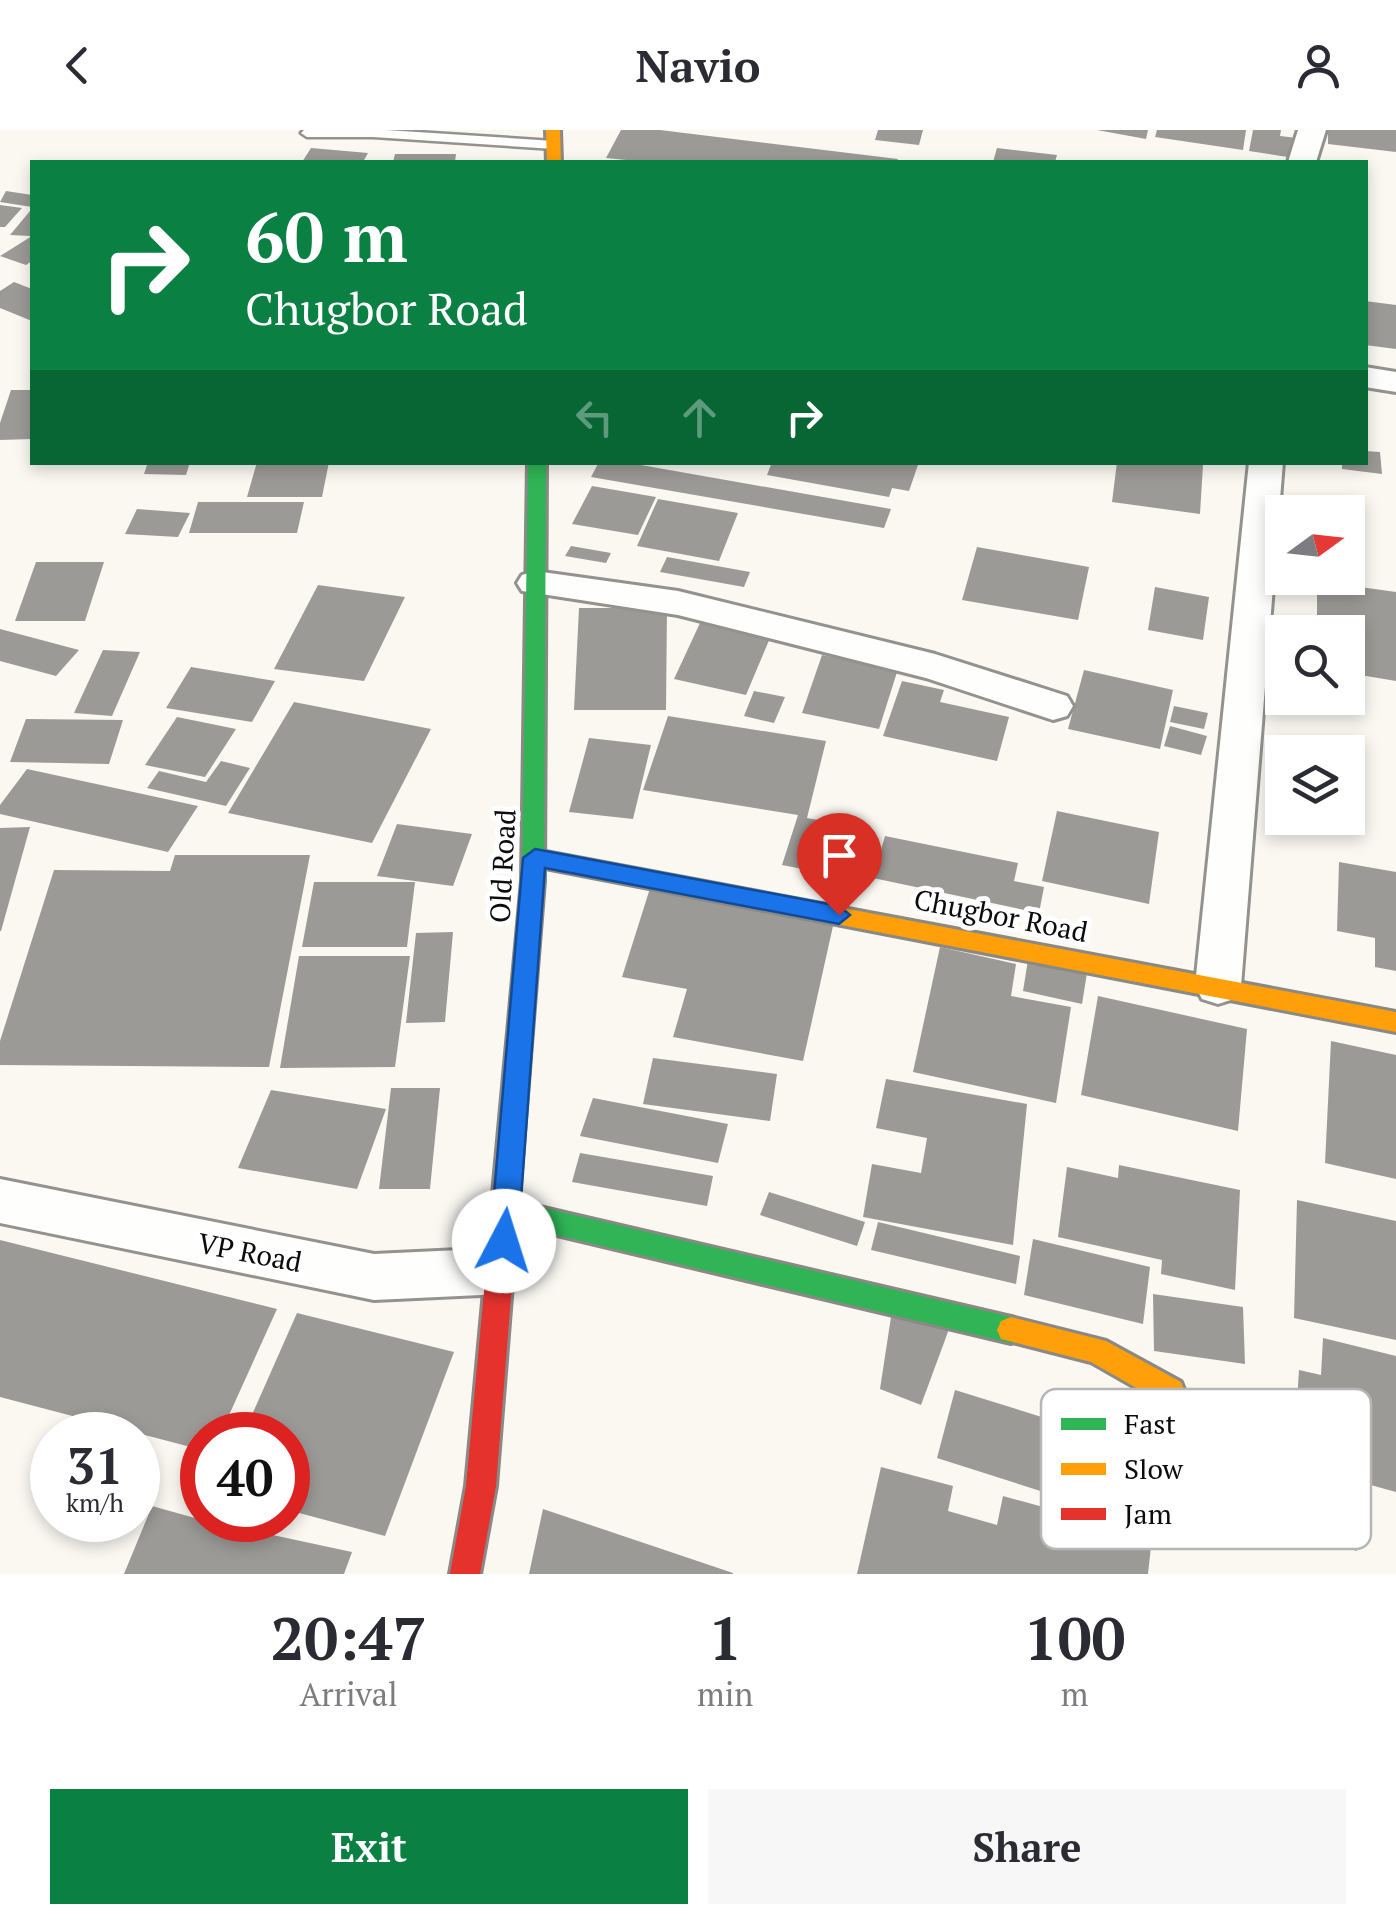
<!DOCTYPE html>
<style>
:root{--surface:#fff;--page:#f7f7f7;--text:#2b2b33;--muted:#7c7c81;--accent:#0b8043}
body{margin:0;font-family:"PT Serif",serif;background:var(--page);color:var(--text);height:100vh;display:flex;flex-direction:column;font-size:38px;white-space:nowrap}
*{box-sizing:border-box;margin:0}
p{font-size:32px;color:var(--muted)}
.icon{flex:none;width:55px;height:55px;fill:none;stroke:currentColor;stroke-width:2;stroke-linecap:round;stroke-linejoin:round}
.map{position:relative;height:1444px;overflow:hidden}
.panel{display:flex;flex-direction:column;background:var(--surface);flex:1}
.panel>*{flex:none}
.hud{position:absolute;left:30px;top:30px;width:1338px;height:305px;border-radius:0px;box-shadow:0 5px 15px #0003;background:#0b8043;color:#fff;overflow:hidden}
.needle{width:65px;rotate:75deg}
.controls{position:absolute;left:1265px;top:365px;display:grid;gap:20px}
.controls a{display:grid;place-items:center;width:100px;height:100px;border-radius:0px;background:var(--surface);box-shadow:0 5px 15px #0003;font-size:50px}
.speed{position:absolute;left:30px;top:1282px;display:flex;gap:20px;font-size:50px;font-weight:700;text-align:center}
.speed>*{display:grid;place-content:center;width:130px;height:130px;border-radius:50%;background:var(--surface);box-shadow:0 5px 15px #0003;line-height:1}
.speed small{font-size:25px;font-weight:400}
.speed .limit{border:15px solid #d22;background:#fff;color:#111}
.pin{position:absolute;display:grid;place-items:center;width:85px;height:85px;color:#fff;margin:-102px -42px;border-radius:50% 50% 50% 0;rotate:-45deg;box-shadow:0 0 10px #0007}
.pin .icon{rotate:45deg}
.me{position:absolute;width:110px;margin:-55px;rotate:5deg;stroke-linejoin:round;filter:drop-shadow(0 0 8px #0008)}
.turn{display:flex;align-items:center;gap:35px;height:210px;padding:0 50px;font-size:45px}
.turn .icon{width:130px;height:130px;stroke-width:2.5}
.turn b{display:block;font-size:70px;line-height:85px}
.lanes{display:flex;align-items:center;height:95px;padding:0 50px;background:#0003;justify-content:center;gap:50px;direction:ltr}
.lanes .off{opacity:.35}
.eta{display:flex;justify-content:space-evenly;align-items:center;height:170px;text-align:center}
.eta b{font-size:60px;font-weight:700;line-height:70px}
.primary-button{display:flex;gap:20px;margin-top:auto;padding:20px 50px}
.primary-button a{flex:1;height:115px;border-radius:0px;background:var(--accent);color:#fff;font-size:40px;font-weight:700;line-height:115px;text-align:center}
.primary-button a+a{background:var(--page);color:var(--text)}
header{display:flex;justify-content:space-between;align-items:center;height:130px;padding:0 50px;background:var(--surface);font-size:45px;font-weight:700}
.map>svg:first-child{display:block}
.building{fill:#9c9a97}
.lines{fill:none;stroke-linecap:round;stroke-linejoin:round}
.lane-casing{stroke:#93928f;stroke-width:5}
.street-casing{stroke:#93928f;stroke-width:6}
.fast-casing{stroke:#8a8986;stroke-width:6}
.slow-casing{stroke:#8a8986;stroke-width:6}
.jam-casing{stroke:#8a8986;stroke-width:6}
.lane{fill:#fefefd;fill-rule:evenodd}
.street{fill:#fefefd;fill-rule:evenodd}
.fast{fill:#30b455;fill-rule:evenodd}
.slow{fill:#ff9f0a;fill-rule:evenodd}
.jam{fill:#e5322d;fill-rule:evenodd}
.route{fill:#1a73e8;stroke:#114b97;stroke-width:2.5}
.labels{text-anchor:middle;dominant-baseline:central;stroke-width:10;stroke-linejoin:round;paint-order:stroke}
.street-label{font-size:28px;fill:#0c0c0c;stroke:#fff}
.key{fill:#fff;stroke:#b6b6b6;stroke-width:2.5}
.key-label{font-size:28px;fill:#0c0c0c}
</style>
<header><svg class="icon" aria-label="back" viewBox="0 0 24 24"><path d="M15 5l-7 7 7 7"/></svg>Navio<svg class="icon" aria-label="person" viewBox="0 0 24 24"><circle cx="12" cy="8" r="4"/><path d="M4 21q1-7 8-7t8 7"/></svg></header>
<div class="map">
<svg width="1396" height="1444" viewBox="0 0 1396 1444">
<rect width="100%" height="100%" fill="#faf8f1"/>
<!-- building -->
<path class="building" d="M 621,0 L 660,0 L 898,29 L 897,32 L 646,32 L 606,28 Z
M 878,0 L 923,0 L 919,15 L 875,10 Z
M 1097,0 L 1148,0 L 1146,9 Z
M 1157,0 L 1246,0 L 1243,20 L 1155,7 Z
M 1253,0 L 1281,0 L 1280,6 L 1297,8 L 1294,28 L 1249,21 Z
M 1328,0 L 1396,0 L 1396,22 L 1328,14 Z
M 311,18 L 368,23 L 363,32 L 302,32 Z
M 997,18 L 1057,25 L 1055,32 L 993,32 Z
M 395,24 L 456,24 L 455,32 L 393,32 Z
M 6,61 L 32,65 L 32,77 L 0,72 Z
M 0,75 L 22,78 L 5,97 L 0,97 Z
M 30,81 L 30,106 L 10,105 Z
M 32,106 L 32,131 L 26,135 L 0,126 Z
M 14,152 L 32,159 L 32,191 L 0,178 L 0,161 Z
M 1365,171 L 1396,175 L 1396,219 L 1365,215 Z
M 11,260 L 32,260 L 32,309 L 0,310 L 0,293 Z
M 1365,321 L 1380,322 L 1382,344 L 1342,339 L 1342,332 L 1365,332 Z
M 148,332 L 190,332 L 186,345 L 144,344 Z
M 257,332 L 329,332 L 322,367 L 247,367 Z
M 599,332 L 624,332 L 891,379 L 884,398 L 591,347 Z
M 772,332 L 919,332 L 909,361 L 892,358 L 889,367 L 767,345 Z
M 1117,332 L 1203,335 L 1200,384 L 1112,372 Z
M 592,356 L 656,367 L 638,405 L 572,394 Z
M 658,369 L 738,383 L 719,431 L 637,416 Z
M 198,372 L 304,372 L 297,403 L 189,403 Z
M 137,379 L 190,383 L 178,407 L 125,404 Z
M 571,416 L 611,423 L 606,433 L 565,426 Z
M 977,417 L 1089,437 L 1078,490 L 962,470 Z
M 667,427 L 750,442 L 744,457 L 660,442 Z
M 36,432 L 104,432 L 85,491 L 15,491 Z
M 1317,451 L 1396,462 L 1396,551 L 1348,543 L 1348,502 L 1317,502 Z
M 318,455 L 405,467 L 364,551 L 274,539 Z
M 1155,457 L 1209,467 L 1203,510 L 1148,500 Z
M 579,478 L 667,478 L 666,580 L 574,580 Z
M 700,493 L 770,508 L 746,565 L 674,549 Z
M 0,499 L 79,520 L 56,546 L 0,531 Z
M 103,520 L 140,522 L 112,586 L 74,583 Z
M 822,525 L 898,539 L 879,599 L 802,583 Z
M 191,537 L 275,551 L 252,592 L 166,578 Z
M 1084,540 L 1173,560 L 1160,619 L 1068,599 Z
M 902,551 L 944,560 L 940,572 L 1009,587 L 997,631 L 883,606 Z
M 754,561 L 785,567 L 774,593 L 744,586 Z
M 294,572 L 431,599 L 372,713 L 228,683 Z
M 1174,576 L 1208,583 L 1204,599 L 1170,592 Z
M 668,586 L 826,611 L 807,688 L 866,699 L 853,749 L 782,735 L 798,685 L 643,660 Z
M 177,587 L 236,599 L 205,647 L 145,635 Z
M 26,589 L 123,590 L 109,634 L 10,632 Z
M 1170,596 L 1207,606 L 1201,625 L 1164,616 Z
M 589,608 L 651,615 L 633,689 L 569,682 Z
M 221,631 L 250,638 L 226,676 L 147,658 L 159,641 L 206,652 Z
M 27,639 L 198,676 L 168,722 L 0,684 L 0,675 Z
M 1057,681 L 1159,702 L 1149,774 L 1042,751 Z
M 397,694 L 472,704 L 453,756 L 377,746 Z
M 30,697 L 1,801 L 0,801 L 0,698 Z
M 885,706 L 1018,733 L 1014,751 L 1044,757 L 1039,783 L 873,748 Z
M 175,725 L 310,725 L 269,937 L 0,935 L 0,911 L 54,740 L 170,741 Z
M 1339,732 L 1396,742 L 1396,841 L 1375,837 L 1375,808 L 1337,801 Z
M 314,752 L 415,752 L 407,817 L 302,817 Z
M 651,755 L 835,787 L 803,931 L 673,907 L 687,859 L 622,847 Z
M 453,802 L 445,892 L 406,893 L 416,803 Z
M 940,817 L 1016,834 L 1011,866 L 1071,877 L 1056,973 L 913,942 Z
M 299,826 L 410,826 L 395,937 L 280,938 Z
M 1028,830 L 1087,843 L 1082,874 L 1023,861 Z
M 1098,866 L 1247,899 L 1238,1001 L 1081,965 Z
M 1331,911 L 1396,925 L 1396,1049 L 1325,1033 Z
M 653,928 L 777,944 L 770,991 L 643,974 Z
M 886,949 L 1027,974 L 1013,1115 L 863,1087 L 872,1034 L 921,1043 L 927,1008 L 876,998 Z
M 391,958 L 440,958 L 430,1059 L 379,1059 Z
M 271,960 L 386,979 L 357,1059 L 238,1038 Z
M 593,968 L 728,994 L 718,1033 L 580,1006 Z
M 580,1023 L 713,1046 L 707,1076 L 572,1052 Z
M 1119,1035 L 1240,1060 L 1235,1160 L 1161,1144 L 1162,1130 L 1058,1107 L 1067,1037 L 1118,1048 Z
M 769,1062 L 865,1092 L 857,1116 L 760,1085 Z
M 1297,1070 L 1396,1091 L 1396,1210 L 1294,1188 Z
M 878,1092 L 1020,1126 L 1016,1154 L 871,1120 Z
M 1033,1109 L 1150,1137 L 1143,1194 L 1024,1165 Z
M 0,1110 L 277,1179 L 220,1305 L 202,1305 L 202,1320 L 0,1267 Z
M 1153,1164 L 1243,1177 L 1245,1234 L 1154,1221 Z
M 893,1174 L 952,1191 L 921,1275 L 880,1259 Z
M 297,1183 L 454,1222 L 385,1406 L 288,1380 L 288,1305 L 243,1305 Z
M 1323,1208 L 1396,1226 L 1396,1362 L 1316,1340 L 1319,1306 L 1295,1300 L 1299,1240 L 1321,1245 Z
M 955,1260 L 1132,1315 L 1119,1386 L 937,1328 Z
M 881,1337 L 953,1356 L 948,1381 L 997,1395 L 1003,1366 L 1152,1407 L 1148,1444 L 857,1444 Z
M 1288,1349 L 1357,1367 L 1357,1421 L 1286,1403 Z
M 152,1376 L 202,1390 L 352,1422 L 344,1444 L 124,1444 Z
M 543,1379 L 733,1443 L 733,1444 L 529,1444 Z"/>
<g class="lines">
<defs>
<path id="lane" d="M 304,0 L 386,0 L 554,11 L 560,15 L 554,19 L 373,7 L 307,7 L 301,3 Z"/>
<path id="street" d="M 1298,0 L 1326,0 L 1316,32 L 1288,32 Z
M 1365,237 L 1396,242 L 1396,262 L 1365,257 Z
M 1249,332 L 1283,332 L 1241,856 L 1234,869 L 1218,874 L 1202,869 L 1195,856 Z
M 535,441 L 678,461 L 935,524 L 1067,566 L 1073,576 L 1067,586 L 1053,590 L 926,548 L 678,485 L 522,461 L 517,453 L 522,445 Z
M 0,1049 L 374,1124 L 502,1118 L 520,1125 L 528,1141 L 520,1157 L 502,1164 L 374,1170 L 0,1093 Z"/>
<path id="fast" d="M 528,332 L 546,332 L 544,751 L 541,757 L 525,757 L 522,751 Z
M 506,1069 L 1011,1187 L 1021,1191 L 1025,1200 L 1021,1209 L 1011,1213 L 506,1093 L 497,1089 L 493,1081 L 497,1073 Z"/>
<path id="slow" d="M 546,0 L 560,0 L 561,32 L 547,32 Z
M 535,720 L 1396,882 L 1396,902 L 535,736 L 524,728 Z
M 1011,1187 L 1106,1211 L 1181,1252 L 1185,1262 L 1181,1272 L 1171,1275 L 1161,1272 L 1091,1232 L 1001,1209 L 997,1200 L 1001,1191 Z"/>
<path id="jam" d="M 533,742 L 541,745 L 544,751 L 496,1356 L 480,1444 L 450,1444 L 466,1356 L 522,751 L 525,745 Z"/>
</defs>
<!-- lane casing -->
<use href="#lane" class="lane-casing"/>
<!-- street casing -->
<use href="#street" class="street-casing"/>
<!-- fast casing -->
<use href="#fast" class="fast-casing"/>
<!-- slow casing -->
<use href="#slow" class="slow-casing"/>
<!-- jam casing -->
<use href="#jam" class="jam-casing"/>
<!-- lane -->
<use href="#lane" class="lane"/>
<!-- street -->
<use href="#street" class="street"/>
<!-- fast -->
<use href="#fast" class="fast"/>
<!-- slow -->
<use href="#slow" class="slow"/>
<!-- jam -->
<use href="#jam" class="jam"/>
</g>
<!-- route -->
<path class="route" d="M 535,719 L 839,776 L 850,785 L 839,794 L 545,738 L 518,1111 L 514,1120 L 504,1123 L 494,1120 L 490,1111 L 523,728 Z"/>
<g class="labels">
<!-- street labels -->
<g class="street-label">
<text transform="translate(502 736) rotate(-87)">Old Road</text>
<text transform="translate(1001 785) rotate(11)">Chugbor Road</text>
<text transform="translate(250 1122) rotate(11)">VP Road</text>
</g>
</g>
<!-- legend -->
<rect x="1041" y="1259" width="330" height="160" rx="15" class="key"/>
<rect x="1061" y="1288" width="45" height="12" fill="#30b455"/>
<rect x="1061" y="1333" width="45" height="12" fill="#ff9f0a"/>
<rect x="1061" y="1378" width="45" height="12" fill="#e5322d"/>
<g class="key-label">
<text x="1124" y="1304">Fast</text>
<text x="1124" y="1349">Slow</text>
<text x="1124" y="1394">Jam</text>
</g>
</svg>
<div class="controls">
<a><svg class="needle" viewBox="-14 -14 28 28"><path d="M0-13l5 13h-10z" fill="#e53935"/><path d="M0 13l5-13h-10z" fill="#7c7c81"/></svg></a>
<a><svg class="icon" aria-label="search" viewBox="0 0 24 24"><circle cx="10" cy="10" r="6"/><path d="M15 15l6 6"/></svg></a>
<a><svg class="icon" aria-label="layers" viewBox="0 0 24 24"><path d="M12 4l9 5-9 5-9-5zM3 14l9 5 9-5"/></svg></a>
</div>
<div class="speed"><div>31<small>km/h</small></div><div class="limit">40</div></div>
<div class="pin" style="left:839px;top:785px;background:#d93025"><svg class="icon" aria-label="arrive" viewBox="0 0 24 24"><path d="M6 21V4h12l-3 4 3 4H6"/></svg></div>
<svg class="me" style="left:504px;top:1111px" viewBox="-20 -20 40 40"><circle r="19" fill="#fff"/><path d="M0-13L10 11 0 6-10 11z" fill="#1a73e8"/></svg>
<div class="hud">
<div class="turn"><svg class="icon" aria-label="right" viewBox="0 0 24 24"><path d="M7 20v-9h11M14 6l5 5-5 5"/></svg><div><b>60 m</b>Chugbor Road</div></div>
<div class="lanes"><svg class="icon off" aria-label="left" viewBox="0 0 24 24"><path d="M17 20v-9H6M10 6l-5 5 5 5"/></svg><svg class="icon off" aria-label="ahead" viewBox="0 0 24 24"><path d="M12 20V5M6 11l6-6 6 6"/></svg><svg class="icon" aria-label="right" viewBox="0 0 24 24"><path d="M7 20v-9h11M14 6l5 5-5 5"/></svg></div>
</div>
</div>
<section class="panel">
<div class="eta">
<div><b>20:47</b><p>Arrival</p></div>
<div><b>1</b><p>min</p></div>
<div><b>100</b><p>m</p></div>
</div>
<div class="primary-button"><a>Exit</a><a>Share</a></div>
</section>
